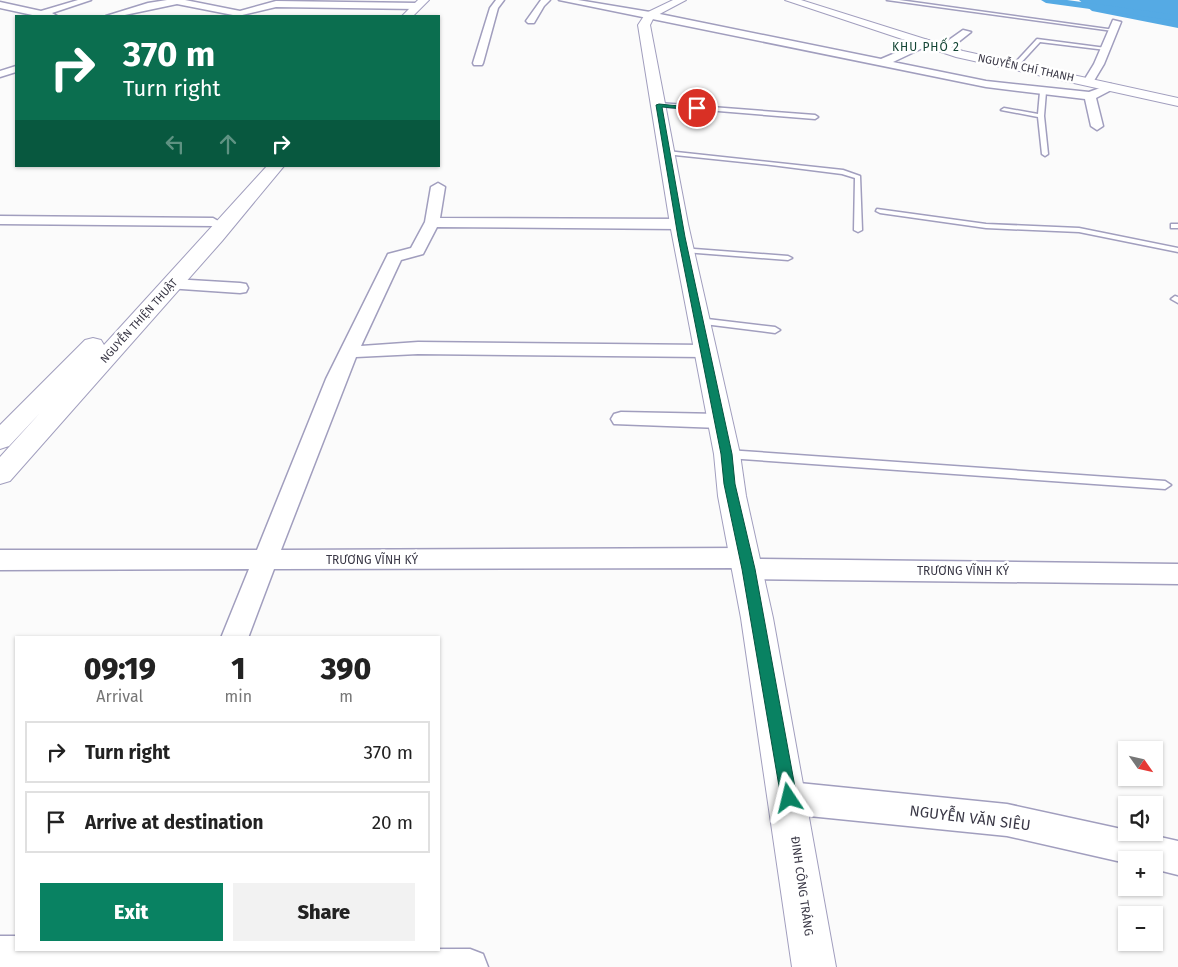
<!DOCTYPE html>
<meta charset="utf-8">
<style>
:root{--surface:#fff;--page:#f2f2f2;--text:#222;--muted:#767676;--line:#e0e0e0;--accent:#098262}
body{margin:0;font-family:"Fira Sans",sans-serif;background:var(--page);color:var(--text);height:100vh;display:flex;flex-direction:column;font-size:19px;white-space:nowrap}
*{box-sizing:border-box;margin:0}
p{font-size:16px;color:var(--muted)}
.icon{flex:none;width:28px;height:28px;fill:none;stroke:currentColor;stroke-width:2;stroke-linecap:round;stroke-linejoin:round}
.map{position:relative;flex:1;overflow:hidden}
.drawer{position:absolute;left:15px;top:636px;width:425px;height:315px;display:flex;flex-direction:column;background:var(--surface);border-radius:0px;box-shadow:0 1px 4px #0004}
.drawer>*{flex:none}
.banner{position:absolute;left:15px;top:15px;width:425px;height:152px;border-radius:0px;box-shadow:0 1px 4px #0004;background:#0b6e4f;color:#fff;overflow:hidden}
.needle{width:32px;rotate:124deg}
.controls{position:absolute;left:1118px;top:741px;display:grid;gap:10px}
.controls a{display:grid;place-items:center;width:45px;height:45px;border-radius:0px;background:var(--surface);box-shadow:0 1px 4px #0004;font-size:25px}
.pin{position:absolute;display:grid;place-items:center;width:42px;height:42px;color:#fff;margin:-21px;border:2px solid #fff;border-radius:50%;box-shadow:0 1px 5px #0007}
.me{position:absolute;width:55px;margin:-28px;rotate:350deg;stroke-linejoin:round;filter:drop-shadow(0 0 4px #0008)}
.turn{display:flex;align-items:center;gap:18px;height:105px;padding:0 25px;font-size:22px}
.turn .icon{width:65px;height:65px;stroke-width:2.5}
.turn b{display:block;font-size:35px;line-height:42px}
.lanes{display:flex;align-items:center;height:48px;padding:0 25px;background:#0003;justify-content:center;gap:25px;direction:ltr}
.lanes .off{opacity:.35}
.eta{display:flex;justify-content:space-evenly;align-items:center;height:85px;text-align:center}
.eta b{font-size:30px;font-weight:800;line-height:35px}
.primary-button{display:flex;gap:10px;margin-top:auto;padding:10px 25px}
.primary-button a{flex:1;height:58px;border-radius:0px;background:var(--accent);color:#fff;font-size:20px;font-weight:800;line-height:58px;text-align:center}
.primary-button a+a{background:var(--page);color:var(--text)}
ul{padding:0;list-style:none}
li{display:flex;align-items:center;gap:15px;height:62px;margin:0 10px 8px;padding:0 15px;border:2px solid var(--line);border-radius:0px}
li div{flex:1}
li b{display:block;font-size:19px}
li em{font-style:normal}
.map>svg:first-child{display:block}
.water{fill:#55aae4}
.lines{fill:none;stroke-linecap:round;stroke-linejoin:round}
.canal{fill:#55aae4;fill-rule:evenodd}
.service-casing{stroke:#a19ebe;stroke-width:3}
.minor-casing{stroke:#a19ebe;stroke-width:3}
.tertiary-casing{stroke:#a19ebe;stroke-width:2}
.service{fill:#fff;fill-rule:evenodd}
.minor{fill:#fff;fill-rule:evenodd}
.tertiary{fill:#fff;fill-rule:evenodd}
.route{fill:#098262;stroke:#065440}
.labels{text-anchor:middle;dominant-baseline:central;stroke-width:5;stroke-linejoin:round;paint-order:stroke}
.far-street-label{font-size:11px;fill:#3a3846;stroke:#fff}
.far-quarter-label{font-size:12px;letter-spacing:1px;fill:#134534;stroke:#fff}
.street-label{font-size:12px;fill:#3a3846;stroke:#fff}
.near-street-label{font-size:15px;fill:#3a3846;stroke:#fff}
</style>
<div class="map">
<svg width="1178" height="967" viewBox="0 0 1178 967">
<rect width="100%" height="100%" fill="#fbfbfb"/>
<!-- water -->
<path class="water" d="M 1079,0 L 1178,0 L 1178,28 L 1092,11 Z"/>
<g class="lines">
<!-- canal -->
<path class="canal" d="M 1041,0 L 1067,0 L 1178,15 L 1178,21 L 1046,3 Z"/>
<defs>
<path id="service" d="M 887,0 L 899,0 L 1115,30 L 1113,31 Z
M 1037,39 L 1106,48 L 1108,49 L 1106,50 L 1040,42 L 1017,67 L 1013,67 L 1013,65 Z
M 1043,90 L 1046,92 L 1044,116 L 1048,154 L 1045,156 L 1042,154 L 1038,117 L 1001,110 L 1004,108 L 1038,114 L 1040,92 Z
M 659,103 L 815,115 L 818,117 L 815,119 L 657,106 Z
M 667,151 L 843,170 L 860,176 L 862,230 L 858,232 L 854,230 L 855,178 L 842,174 L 771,165 L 665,154 L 664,153 Z
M 877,209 L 986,224 L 1079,228 L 1178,248 L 1178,252 L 1079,232 L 986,228 L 880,213 L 876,211 Z
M 1171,224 L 1178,224 L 1178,228 L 1171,228 Z
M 681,248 L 788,256 L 792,258 L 788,260 L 684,252 L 680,250 Z
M 1175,296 L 1178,297 L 1178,303 L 1171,299 Z
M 699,318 L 775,327 L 780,330 L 775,333 L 696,323 L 696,319 Z
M 727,450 L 1165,481 L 1171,485 L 1165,489 L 727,458 L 722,454 Z"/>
<path id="minor" d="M 78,0 L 91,0 L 52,13 L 57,16 L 37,16 L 0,8 L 0,2 L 41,11 Z
M 167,0 L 185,0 L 240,11 L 276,1 L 417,3 L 421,6 L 417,9 L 276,7 L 238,16 L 177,4 L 120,16 L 106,16 L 148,3 Z
M 496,0 L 504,0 L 498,8 L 483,63 L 482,65 L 474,65 L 473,63 L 490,8 Z
M 541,0 L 550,0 L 544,6 L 534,23 L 528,23 L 526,21 Z
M 559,0 L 578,0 L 650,12 L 881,59 L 926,40 L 929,41 L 929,45 L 893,62 L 986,81 L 1089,92 L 1111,84 L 1117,87 L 1096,98 L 1103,126 L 1097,130 L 1091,126 L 1085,99 L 986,87 Z
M 1113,20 L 1121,22 L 1104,64 L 1092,84 L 1084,84 L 1083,82 L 1094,64 Z
M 963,30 L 971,32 L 947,51 L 939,51 L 939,47 Z
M 16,66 L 16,72 L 0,77 L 0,71 Z
M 438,183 L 445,187 L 440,218 L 679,219 L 687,224 L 679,229 L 437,227 L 423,254 L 401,260 L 361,346 L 418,342 L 705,345 L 712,347 L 714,351 L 712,355 L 705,357 L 418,354 L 356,357 L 281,550 L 745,548 L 754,551 L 757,559 L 1178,564 L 1178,584 L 749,579 L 740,576 L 737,568 L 274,569 L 248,638 L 221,638 L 249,569 L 0,570 L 0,550 L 257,550 L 326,379 L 388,254 L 411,248 L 425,222 L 431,187 Z
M 0,216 L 213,218 L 220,222 L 213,226 L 0,224 Z
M 173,279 L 240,283 L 246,284 L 248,288 L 246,292 L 240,293 L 167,288 L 165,284 L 167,280 Z
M 621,412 L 720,414 L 727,416 L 730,421 L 727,426 L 720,428 L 614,424 L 611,419 L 614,414 Z
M 789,782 L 1007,804 L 1126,830 L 1126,832 L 1138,832 L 1178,841 L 1178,875 L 1154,869 L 1154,860 L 1126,860 L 1126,863 L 1007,836 L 789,814 L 778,809 L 773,798 L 778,787 Z
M 0,936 L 16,936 L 16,950 L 470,949 L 483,954 L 488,967 L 0,967 Z"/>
<path id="tertiary" d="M 418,0 L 429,0 L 413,16 L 402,16 Z
M 673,0 L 686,0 L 654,17 L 650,25 L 688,224 L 740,454 L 746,496 L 773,618 L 836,967 L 792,967 L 741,618 L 718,496 L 714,454 L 670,224 L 638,25 L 646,13 Z
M 785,0 L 801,0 L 963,51 L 1178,98 L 1178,106 L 956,57 Z
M 267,166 L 284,166 L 222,241 L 10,481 L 0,484 L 0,457 L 40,413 L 9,446 L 0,449 L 0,425 L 85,340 L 93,338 L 101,340 L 104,345 Z"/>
</defs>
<!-- service casing -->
<use href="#service" class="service-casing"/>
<!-- minor casing -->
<use href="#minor" class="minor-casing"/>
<!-- tertiary casing -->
<use href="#tertiary" class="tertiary-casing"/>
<!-- service -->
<use href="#service" class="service"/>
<!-- minor -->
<use href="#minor" class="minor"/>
<!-- tertiary -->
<use href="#tertiary" class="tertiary"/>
</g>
<!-- route -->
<path class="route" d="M 659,104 L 700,108 L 697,110 L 662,107 L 685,237 L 732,454 L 735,484 L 755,569 L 797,798 L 795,804 L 789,806 L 784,804 L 781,798 L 742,569 L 724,484 L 721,454 L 678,237 L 656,105 Z"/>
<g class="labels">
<!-- far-street labels -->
<g class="far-street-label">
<text transform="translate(1026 68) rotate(12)">NGUYỄN CHÍ THANH</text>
<text transform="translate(139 321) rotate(-48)">NGUYỄN THIỆN THUẬT</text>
</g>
<!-- far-quarter labels -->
<g class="far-quarter-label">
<text x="926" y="47">KHU PHỐ 2</text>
</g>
<!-- street labels -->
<g class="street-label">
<text x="372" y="560">TRƯƠNG VĨNH KÝ</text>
<text x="963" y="571">TRƯƠNG VĨNH KÝ</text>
<text transform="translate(802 886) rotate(82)">ĐINH CÔNG TRÁNG</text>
</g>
<!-- near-street labels -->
<g class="near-street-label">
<text transform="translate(970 818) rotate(7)">NGUYỄN VĂN SIÊU</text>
</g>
</g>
</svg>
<div class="controls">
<a><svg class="needle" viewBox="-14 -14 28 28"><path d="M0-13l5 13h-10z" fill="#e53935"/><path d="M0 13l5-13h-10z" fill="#767676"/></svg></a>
<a><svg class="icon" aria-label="sound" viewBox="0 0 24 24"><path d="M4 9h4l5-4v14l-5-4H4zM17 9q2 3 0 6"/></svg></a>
<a>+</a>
<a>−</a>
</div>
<div class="pin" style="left:697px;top:108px;background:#d93025"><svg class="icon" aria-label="arrive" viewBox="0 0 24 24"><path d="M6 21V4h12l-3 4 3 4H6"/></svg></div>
<svg class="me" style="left:789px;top:798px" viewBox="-20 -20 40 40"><path d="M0-17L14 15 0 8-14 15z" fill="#098262" stroke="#fff" stroke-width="4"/></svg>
<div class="banner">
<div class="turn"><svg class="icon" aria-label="right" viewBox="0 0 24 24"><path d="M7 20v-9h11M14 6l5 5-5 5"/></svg><div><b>370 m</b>Turn right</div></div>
<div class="lanes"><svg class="icon off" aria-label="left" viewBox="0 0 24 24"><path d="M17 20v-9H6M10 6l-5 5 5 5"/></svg><svg class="icon off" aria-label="ahead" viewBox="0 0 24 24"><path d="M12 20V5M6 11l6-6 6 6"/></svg><svg class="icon" aria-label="right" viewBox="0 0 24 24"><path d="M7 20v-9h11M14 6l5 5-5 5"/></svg></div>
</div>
<section class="drawer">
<div class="eta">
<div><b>09:19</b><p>Arrival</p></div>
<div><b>1</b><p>min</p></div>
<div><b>390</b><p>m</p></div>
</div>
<ul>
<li><svg class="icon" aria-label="right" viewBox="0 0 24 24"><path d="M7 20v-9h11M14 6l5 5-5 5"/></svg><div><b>Turn right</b></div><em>370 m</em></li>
<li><svg class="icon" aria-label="arrive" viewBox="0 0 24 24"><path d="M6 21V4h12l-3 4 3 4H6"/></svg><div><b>Arrive at destination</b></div><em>20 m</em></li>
</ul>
<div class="primary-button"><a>Exit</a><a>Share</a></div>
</section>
</div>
